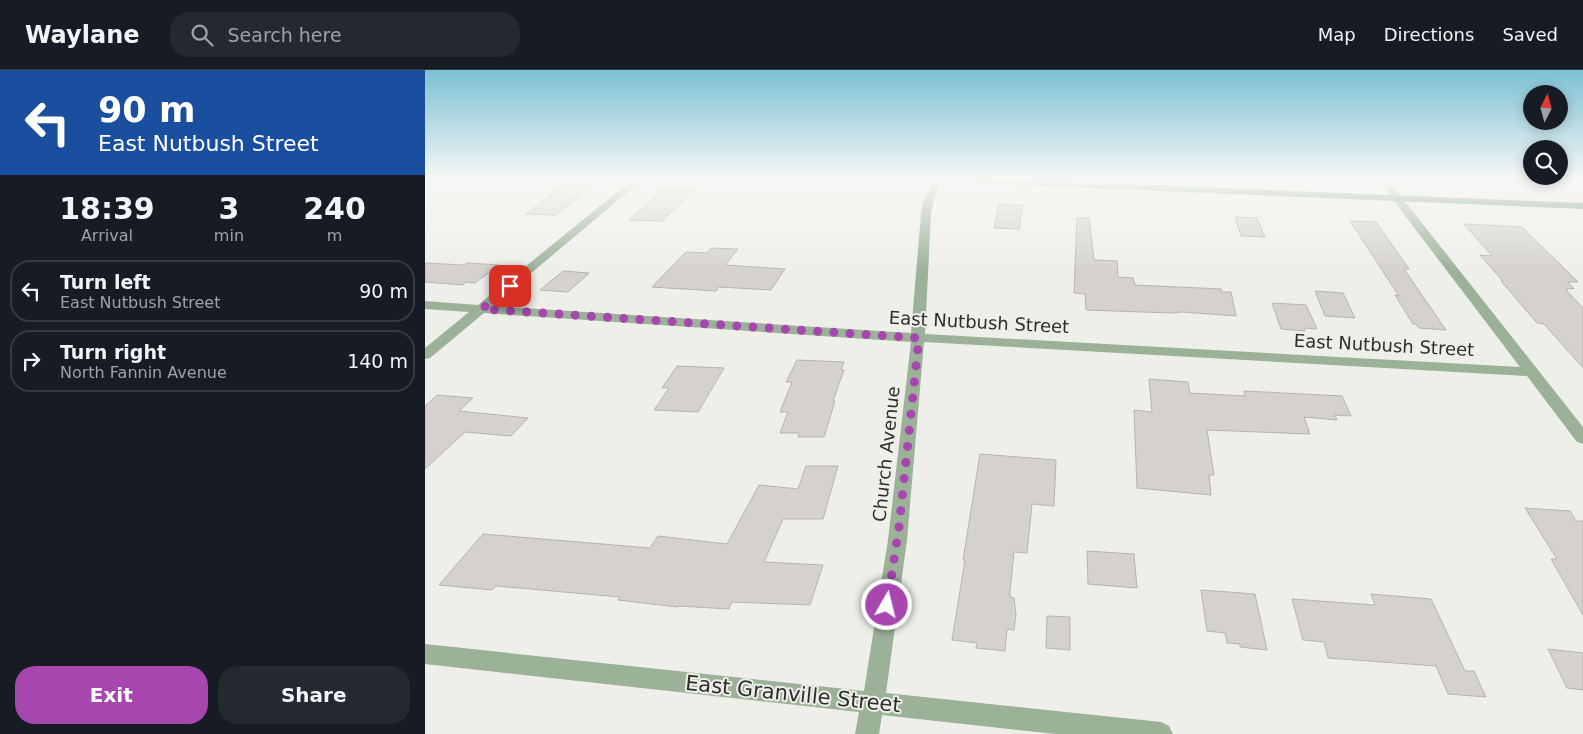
<!DOCTYPE html>
<style>
:root{--surface:#171b24;--page:#242831;--text:#f1f3f6;--muted:#9ea1a6;--line:#363941;--accent:#a646ae}
body{margin:0;font-family:"DejaVu Sans",sans-serif;background:var(--page);color:var(--text);height:100vh;display:flex;flex-direction:column;font-size:19px;white-space:nowrap}
*{box-sizing:border-box;margin:0}
p{font-size:16px;color:var(--muted)}
.icon{flex:none;width:28px;height:28px;fill:none;stroke:currentColor;stroke-width:2;stroke-linecap:round;stroke-linejoin:round}
.map{position:relative;flex:1;overflow:hidden}
.side{display:flex;flex-direction:column;background:var(--surface);width:425px}
.side>*{flex:none}
.top-card{background:#1a4fa0;color:#fff;overflow:hidden}
.needle{width:32px;rotate:6deg}
.fabs{position:absolute;left:1098px;top:15px;display:grid;gap:10px}
.fabs a{display:grid;place-items:center;width:45px;height:45px;border-radius:50%;background:var(--surface);box-shadow:0 2px 12px #0003;font-size:25px}
.pin{position:absolute;display:grid;place-items:center;width:42px;height:42px;color:#fff;margin:-21px;border-radius:10px;box-shadow:0 2px 8px #0006}
.me{position:absolute;width:55px;margin:-28px;rotate:8deg;stroke-linejoin:round;filter:drop-shadow(0 0 4px #0008)}
.turn{display:flex;align-items:center;gap:18px;height:105px;padding:0 15px;font-size:22px}
.turn .icon{width:65px;height:65px;stroke-width:2.5}
.turn b{display:block;font-size:35px;line-height:42px}
.eta{display:flex;justify-content:space-evenly;align-items:center;height:85px;text-align:center}
.eta b{font-size:30px;font-weight:700;line-height:35px}
.cta{display:flex;gap:10px;margin-top:auto;padding:10px 15px}
.cta a{flex:1;height:58px;border-radius:20px;background:var(--accent);color:#fff;font-size:20px;font-weight:700;line-height:58px;text-align:center}
.cta a+a{background:var(--page);color:var(--text)}
ul{padding:0;list-style:none}
li{display:flex;align-items:center;gap:15px;height:62px;margin:0 10px 8px;padding:0 5px;border:2px solid var(--line);border-radius:20px}
li div{flex:1}
li b{display:block;font-size:19px}
li em{font-style:normal}
header{display:flex;align-items:center;gap:30px;box-sizing:border-box;height:70px;padding:0 25px;background:var(--surface);border-bottom:1px solid var(--line)}
header strong{font-size:24px}
nav{display:flex;gap:28px;margin-inline-start:auto;font-size:18px}
.search{width:350px;height:45px;background:var(--page);display:flex;align-items:center;gap:12px;box-sizing:border-box;padding:0 18px;border-radius:20px;color:var(--muted);font-size:19px}
main{display:flex;flex:1;min-height:0}
.map>svg:first-child{display:block}
.building{fill:#d5d2cd;stroke:#b7b4af}
.lines{fill:none;stroke-linecap:round;stroke-linejoin:round}
.minor{fill:#9bb198;fill-rule:evenodd}
.secondary{fill:#73936e;fill-rule:evenodd}
.route{stroke:#a646ae;stroke-width:9;stroke-dasharray:0 16.2}
.labels{text-anchor:middle;dominant-baseline:central;stroke-width:4;stroke-linejoin:round;paint-order:stroke}
.street-label{font-size:18px;fill:#2d2d2b;stroke:#eeefe9}
.near-street-label{font-size:21px;fill:#2d2d2b;stroke:#eeefe9}
</style>
<header>
<strong>Waylane</strong>
<div class="search"><svg class="icon" aria-label="search" viewBox="0 0 24 24"><circle cx="10" cy="10" r="6"/><path d="M15 15l6 6"/></svg>Search here</div>
<nav><a>Map</a><a>Directions</a><a>Saved</a></nav>
</header>
<main>
<section class="side">
<div class="top-card">
<div class="turn"><svg class="icon" aria-label="left" viewBox="0 0 24 24"><path d="M17 20v-9H6M10 6l-5 5 5 5"/></svg><div><b>90 m</b>East Nutbush Street</div></div>
</div>
<div class="eta">
<div><b>18:39</b><p>Arrival</p></div>
<div><b>3</b><p>min</p></div>
<div><b>240</b><p>m</p></div>
</div>
<ul>
<li><svg class="icon" aria-label="left" viewBox="0 0 24 24"><path d="M17 20v-9H6M10 6l-5 5 5 5"/></svg><div><b>Turn left</b><p>East Nutbush Street</p></div><em>90 m</em></li>
<li><svg class="icon" aria-label="right" viewBox="0 0 24 24"><path d="M7 20v-9h11M14 6l5 5-5 5"/></svg><div><b>Turn right</b><p>North Fannin Avenue</p></div><em>140 m</em></li>
</ul>
<div class="cta"><a>Exit</a><a>Share</a></div>
</section>
<div class="map">
<svg width="1158" height="664" viewBox="0 0 1158 664">
<rect width="100%" height="100%" fill="#eeefe9"/>
<!-- building -->
<path class="building" d="M 146,110 L 175,110 L 131,145 L 101,144 Z
M 241,116 L 271,118 L 237,151 L 204,150 Z
M 574,134 L 598,135 L 594,159 L 569,158 Z
M 810,147 L 832,148 L 840,167 L 816,166 Z
M 652,148 L 664,148 L 669,190 L 692,191 L 693,207 L 708,208 L 710,215 L 796,219 L 797,222 L 806,222 L 811,246 L 757,242 L 746,243 L 661,240 L 660,224 L 649,223 Z
M 925,151 L 951,152 L 984,199 L 979,199 L 1021,260 L 994,258 L 991,254 L 988,254 L 970,225 L 974,226 Z
M 1039,154 L 1097,157 L 1153,212 L 1143,212 L 1149,219 L 1141,218 L 1143,221 L 1141,220 L 1158,238 L 1158,298 L 1119,254 L 1112,253 L 1076,211 L 1078,211 L 1055,185 L 1067,186 Z
M 286,178 L 313,179 L 300,195 L 360,199 L 346,220 L 294,217 L 291,221 L 227,217 L 261,182 L 282,183 Z
M 0,193 L 39,195 L 42,193 L 74,195 L 50,213 L 41,212 L 38,215 L 0,212 Z
M 138,201 L 164,203 L 143,222 L 115,220 Z
M 890,221 L 918,223 L 930,248 L 900,246 Z
M 847,233 L 881,235 L 892,259 L 879,258 L 880,261 L 856,259 Z
M 372,290 L 419,292 L 416,300 L 419,300 L 408,331 L 410,331 L 399,367 L 373,367 L 374,363 L 355,363 L 363,342 L 355,342 L 367,312 L 361,312 Z
M 252,296 L 299,298 L 273,342 L 229,340 L 244,318 L 237,318 Z
M 724,309 L 763,312 L 765,323 L 820,326 L 819,321 L 917,326 L 926,346 L 910,345 L 912,350 L 879,347 L 885,364 L 782,360 L 789,405 L 784,405 L 786,425 L 712,418 L 709,340 L 727,342 Z
M 12,325 L 48,328 L 34,341 L 103,348 L 86,366 L 40,362 L 0,399 L 0,336 Z
M 555,384 L 631,390 L 629,436 L 607,434 L 602,483 L 589,482 L 585,521 L 585,527 L 589,528 L 591,545 L 589,560 L 582,559 L 580,581 L 551,578 L 552,573 L 527,570 L 540,490 L 538,490 Z
M 381,396 L 413,396 L 398,449 L 358,449 L 339,492 L 398,495 L 385,535 L 307,532 L 304,539 L 253,536 L 252,537 L 193,530 L 195,527 L 71,516 L 67,520 L 14,515 L 58,464 L 225,478 L 233,466 L 302,474 L 334,415 L 373,419 Z
M 1100,438 L 1145,441 L 1151,451 L 1158,451 L 1158,545 L 1126,489 L 1132,489 Z
M 662,481 L 709,484 L 712,518 L 663,514 Z
M 776,520 L 830,524 L 842,580 L 815,577 L 815,574 L 802,573 L 800,563 L 782,561 Z
M 946,524 L 1006,529 L 1040,601 L 1049,601 L 1061,627 L 1023,624 L 1011,596 L 903,588 L 899,572 L 878,570 L 867,529 L 950,535 Z
M 622,546 L 645,547 L 645,580 L 621,578 Z
M 1123,579 L 1158,583 L 1158,620 L 1142,618 Z"/>
<g class="lines">
<!-- minor -->
<path class="minor" d="M 207,110 L 217,110 L 67,236 L 486,263 L 496,144 L 498,133 L 509,110 L 517,110 L 508,133 L 506,144 L 500,264 L 1095,297 L 953,110 L 963,110 L 1158,357 L 1158,374 L 1152,372 L 1102,306 L 499,272 L 482,470 L 461,623 L 736,652 L 744,656 L 748,664 L 630,664 L 457,645 L 454,664 L 430,664 L 434,642 L 0,594 L 0,574 L 439,621 L 463,470 L 486,272 L 59,243 L 5,288 L 0,289 L 0,278 L 44,242 L 0,239 L 0,231 L 53,235 Z"/>
<!-- secondary -->
<path class="secondary" d="M 542,110 L 603,110 L 1158,133 L 1158,139 L 547,113 Z"/>
</g>
<!-- sky -->
<linearGradient id="sky" x2="0" y2="1"><stop stop-color="#7cc0d4"/><stop offset="0.54" stop-color="#f7f8f5"/><stop offset="1" stop-color="#f7f8f5" stop-opacity="0"/></linearGradient>
<rect width="1158" height="203" fill="url(#sky)"/>
<g class="lines">
<!-- route -->
<path class="route" d="M 85,216 L 57,239 L 494,268 L 474,457 L 462,535"/>
</g>
<g class="labels">
<!-- street labels -->
<g class="street-label">
<text transform="translate(554 252) rotate(3)">East Nutbush Street</text>
<text transform="translate(959 275) rotate(3)">East Nutbush Street</text>
<text transform="translate(461 384) rotate(-84)">Church Avenue</text>
</g>
<!-- near-street labels -->
<g class="near-street-label">
<text transform="translate(368 624) rotate(6)">East Granville Street</text>
</g>
</g>
</svg>
<div class="fabs">
<a><svg class="needle" viewBox="-14 -14 28 28"><path d="M0-13l5 13h-10z" fill="#e53935"/><path d="M0 13l5-13h-10z" fill="#9ea1a6"/></svg></a>
<a><svg class="icon" aria-label="search" viewBox="0 0 24 24"><circle cx="10" cy="10" r="6"/><path d="M15 15l6 6"/></svg></a>
</div>
<div class="pin" style="left:85px;top:216px;background:#d93025"><svg class="icon" aria-label="arrive" viewBox="0 0 24 24"><path d="M6 21V4h12l-3 4 3 4H6"/></svg></div>
<svg class="me" style="left:462px;top:535px" viewBox="-20 -20 40 40"><circle r="17" fill="#a646ae" stroke="#fff" stroke-width="3"/><path d="M0-11L8 9 0 5-8 9z" fill="#fff"/></svg>
</div>
</main>
